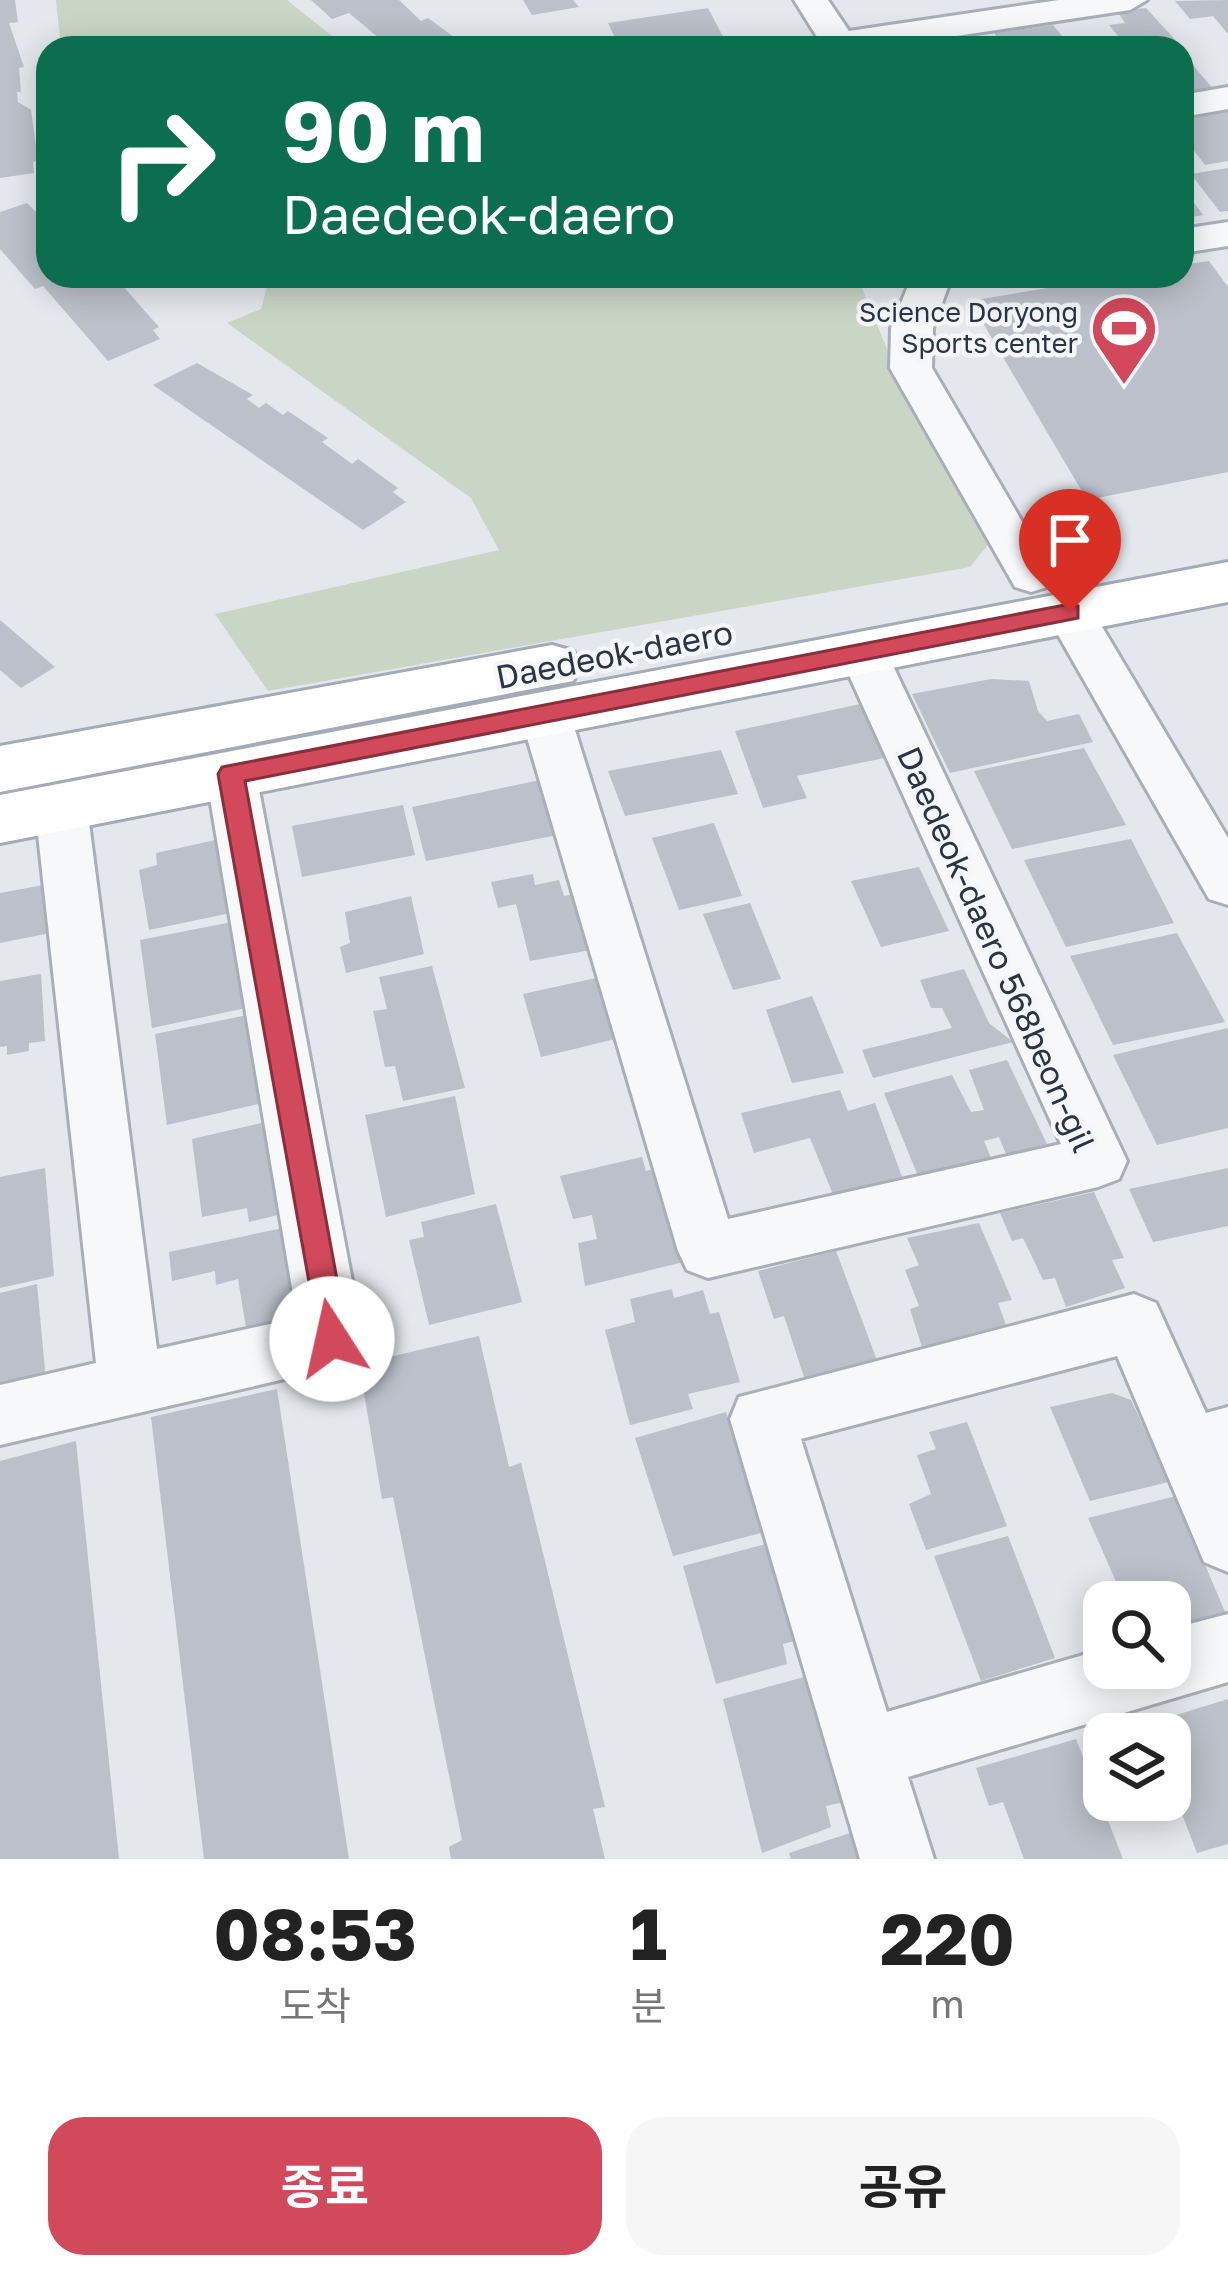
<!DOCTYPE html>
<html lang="ko">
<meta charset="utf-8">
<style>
:root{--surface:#fff;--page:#f6f6f6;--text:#222;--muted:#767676;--accent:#d1495b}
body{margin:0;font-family:"Golos Text","Noto Sans KR",sans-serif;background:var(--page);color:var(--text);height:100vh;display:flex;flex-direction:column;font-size:45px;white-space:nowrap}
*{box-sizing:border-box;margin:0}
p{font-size:39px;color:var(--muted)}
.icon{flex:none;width:66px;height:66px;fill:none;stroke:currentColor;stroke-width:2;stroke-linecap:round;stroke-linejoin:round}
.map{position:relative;height:1859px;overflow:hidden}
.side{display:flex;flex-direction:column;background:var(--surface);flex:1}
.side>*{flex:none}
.hud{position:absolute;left:36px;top:36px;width:1158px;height:252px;border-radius:36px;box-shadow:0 6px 30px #0003;background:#0b6e4f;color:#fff;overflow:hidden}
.controls{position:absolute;left:1083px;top:1581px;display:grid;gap:24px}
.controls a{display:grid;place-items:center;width:108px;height:108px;border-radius:24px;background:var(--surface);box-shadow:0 6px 30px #0003;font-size:60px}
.pin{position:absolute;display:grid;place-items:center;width:102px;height:102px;color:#fff;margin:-123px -51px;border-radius:50% 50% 50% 0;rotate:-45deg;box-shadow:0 0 12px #0007}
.pin .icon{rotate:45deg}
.me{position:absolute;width:132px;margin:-66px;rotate:350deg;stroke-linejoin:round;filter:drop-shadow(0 0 9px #0008)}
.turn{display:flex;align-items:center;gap:42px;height:252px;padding:0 48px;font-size:54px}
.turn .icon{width:156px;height:156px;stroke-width:2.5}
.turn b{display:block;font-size:84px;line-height:102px}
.eta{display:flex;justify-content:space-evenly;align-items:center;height:204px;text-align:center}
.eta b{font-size:72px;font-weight:700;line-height:84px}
.primary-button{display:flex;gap:24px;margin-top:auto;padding:24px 48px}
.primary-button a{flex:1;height:138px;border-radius:36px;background:var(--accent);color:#fff;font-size:48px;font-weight:700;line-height:138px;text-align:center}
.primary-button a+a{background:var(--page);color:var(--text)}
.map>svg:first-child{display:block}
.green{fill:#c9d6c5}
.building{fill:#bbc0ca}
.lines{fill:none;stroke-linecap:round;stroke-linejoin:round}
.minor-casing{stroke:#a9aeb7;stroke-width:6}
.primary-casing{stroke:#a3abb8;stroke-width:6}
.minor{fill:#f7f8fa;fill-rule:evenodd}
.primary{fill:#fff;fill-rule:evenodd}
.route{fill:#d1495b;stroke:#882f3b;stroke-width:3}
.labels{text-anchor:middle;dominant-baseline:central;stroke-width:9;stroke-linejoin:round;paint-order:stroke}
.far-poi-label{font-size:27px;fill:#2b3445;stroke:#f4f6f9;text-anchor:end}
.street-label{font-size:33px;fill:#2b3445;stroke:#f4f6f9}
</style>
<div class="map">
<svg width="1228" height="1859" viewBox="0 0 1228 1859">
<rect width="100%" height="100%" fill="#e4e7ec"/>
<!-- green -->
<path class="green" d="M 56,0 L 287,0 L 347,48 L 61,48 Z
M 270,276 L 857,276 L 911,407 L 991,541 L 970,567 L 268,691 L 215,614 L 499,550 L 471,498 L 227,323 L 261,309 Z"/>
<!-- building -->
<path class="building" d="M 0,0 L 15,0 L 18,22 L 9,23 L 24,67 L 19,68 L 21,92 L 17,92 L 18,102 L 31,110 L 38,161 L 33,162 L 34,173 L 0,178 Z
M 311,0 L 399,0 L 421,21 L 428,18 L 454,37 L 437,48 L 391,48 L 349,13 L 332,19 Z
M 523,0 L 573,0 L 579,7 L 532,15 Z
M 1228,0 L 1228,34 L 1213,16 L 1190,19 L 1175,1 Z
M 708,8 L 729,48 L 620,48 L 608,23 Z
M 1146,8 L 1181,46 L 1128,48 L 1109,25 L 1125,23 L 1117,11 Z
M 1053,25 L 1072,48 L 1005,48 L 994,33 Z
M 1182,52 L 1214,90 L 1192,94 L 1182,89 Z
M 1228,109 L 1228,161 L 1205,165 L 1182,135 L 1182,116 Z
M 1228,168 L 1228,211 L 1220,212 L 1191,174 Z
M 1182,186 L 1189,196 L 1203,215 L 1182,219 Z
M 27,203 L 37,213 L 48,215 L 48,276 L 114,276 L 159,327 L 153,330 L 160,339 L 108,361 L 43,286 L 35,289 L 0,249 L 0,212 Z
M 1209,261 L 1228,287 L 1228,472 L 1087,500 L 970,301 L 1120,276 L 1182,276 L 1182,265 Z
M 197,363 L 253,395 L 247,399 L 259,408 L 266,403 L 283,415 L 288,411 L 328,438 L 322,442 L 352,464 L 358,459 L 398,488 L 393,492 L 406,502 L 363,530 L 153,385 Z
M 0,620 L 55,667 L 21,688 L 0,670 Z
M 991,679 L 1029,681 L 1038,711 L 1047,721 L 1079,714 L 1093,742 L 950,773 L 912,694 Z
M 860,704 L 884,758 L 797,776 L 807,798 L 763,808 L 735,731 Z
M 1084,748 L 1126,825 L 1012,849 L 974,771 Z
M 721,750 L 738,794 L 625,816 L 608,771 Z
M 540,780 L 558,835 L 426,861 L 412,807 Z
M 403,805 L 415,855 L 302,877 L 292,826 Z
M 714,823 L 742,896 L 679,910 L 652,838 Z
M 220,839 L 231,913 L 149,930 L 139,870 L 157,865 L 156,853 Z
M 1131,839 L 1174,923 L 1066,947 L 1024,860 Z
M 919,867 L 949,931 L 881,947 L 851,881 Z
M 533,874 L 535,885 L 559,880 L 564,896 L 580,893 L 596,949 L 530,961 L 516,904 L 498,908 L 491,882 Z
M 54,883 L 60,931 L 0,943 L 0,893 Z
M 411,896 L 424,954 L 346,973 L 340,947 L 350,943 L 345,912 Z
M 750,903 L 781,979 L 733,990 L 703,914 Z
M 232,922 L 246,1008 L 152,1028 L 140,940 Z
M 1177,933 L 1225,1022 L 1113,1045 L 1070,956 Z
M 432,966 L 465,1088 L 403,1101 L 395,1066 L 385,1067 L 373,1011 L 387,1009 L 379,977 Z
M 964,969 L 989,1023 L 1013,1042 L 873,1078 L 862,1050 L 952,1028 L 942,1008 L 931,1008 L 920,980 Z
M 41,974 L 45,1041 L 29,1043 L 29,1051 L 7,1055 L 7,1046 L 0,1047 L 0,981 Z
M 596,978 L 615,1039 L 541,1057 L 523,994 Z
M 812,996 L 844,1073 L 792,1083 L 766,1010 Z
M 247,1015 L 263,1103 L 167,1125 L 155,1034 Z
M 1228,1028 L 1228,1128 L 1157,1145 L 1113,1055 Z
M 1007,1060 L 1047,1144 L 1006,1154 L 999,1137 L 984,1141 L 991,1158 L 918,1176 L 884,1093 L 952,1075 L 971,1112 L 984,1110 L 969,1070 Z
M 840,1090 L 848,1111 L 875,1103 L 905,1185 L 836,1202 L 810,1138 L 754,1153 L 741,1113 Z
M 455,1096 L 475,1194 L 386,1217 L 365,1115 Z
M 266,1122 L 282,1214 L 249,1222 L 247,1208 L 202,1217 L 192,1139 Z
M 642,1157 L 646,1171 L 668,1165 L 688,1261 L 585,1286 L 578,1243 L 597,1239 L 592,1215 L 573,1219 L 560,1176 Z
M 45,1168 L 54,1276 L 0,1288 L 0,1177 Z
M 1228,1168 L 1228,1226 L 1153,1242 L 1129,1189 Z
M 1094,1192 L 1124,1258 L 1112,1260 L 1125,1288 L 1066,1307 L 1055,1278 L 1043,1280 L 1023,1238 L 1012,1241 L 1000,1213 Z
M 496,1204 L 522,1302 L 429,1325 L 409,1240 L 424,1237 L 421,1222 Z
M 979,1223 L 1012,1300 L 998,1303 L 1009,1333 L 925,1357 L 910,1309 L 919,1306 L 905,1270 L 919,1265 L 907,1238 Z
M 283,1228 L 296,1309 L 287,1310 L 289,1331 L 248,1340 L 238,1279 L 216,1285 L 215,1271 L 172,1281 L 169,1252 Z
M 836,1251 L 878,1363 L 805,1380 L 784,1316 L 774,1319 L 758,1271 Z
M 37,1284 L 46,1381 L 0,1392 L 0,1293 Z
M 672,1289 L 674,1298 L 703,1290 L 710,1314 L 719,1312 L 740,1382 L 688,1394 L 693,1409 L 630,1425 L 605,1330 L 635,1322 L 630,1299 Z
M 479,1336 L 509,1467 L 521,1463 L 605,1807 L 593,1809 L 605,1859 L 451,1859 L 449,1847 L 462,1840 L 393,1497 L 382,1499 L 359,1364 Z
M 277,1389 L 349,1859 L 204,1859 L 151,1417 Z
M 1112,1393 L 1131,1400 L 1169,1482 L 1090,1501 L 1050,1407 Z
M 726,1412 L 765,1532 L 673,1556 L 635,1438 Z
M 967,1422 L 1007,1526 L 926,1550 L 909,1504 L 931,1494 L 917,1455 L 936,1449 L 929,1432 Z
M 76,1441 L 119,1859 L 0,1859 L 0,1461 Z
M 1176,1496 L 1228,1619 L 1170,1635 L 1170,1602 L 1125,1602 L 1088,1518 Z
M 1008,1536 L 1055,1658 L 981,1681 L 934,1556 Z
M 777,1541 L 806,1638 L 783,1644 L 787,1664 L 716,1684 L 683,1566 Z
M 819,1673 L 858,1799 L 826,1806 L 831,1827 L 762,1853 L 723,1699 Z
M 1228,1699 L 1228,1844 L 1197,1853 L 1170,1783 L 1170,1734 L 1151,1734 L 1147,1724 Z
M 1076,1739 L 1123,1859 L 1024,1859 L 1003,1802 L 989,1806 L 976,1768 Z
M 868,1827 L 878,1859 L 791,1859 L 789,1853 Z"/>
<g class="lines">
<defs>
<path id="minor" d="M 794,0 L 828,0 L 849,31 L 1059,0 L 1147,0 L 1130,10 L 877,48 L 824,48 Z
M 1228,87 L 1228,109 L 1182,117 L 1182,95 Z
M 1228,222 L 1228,246 L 1182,253 L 1182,229 Z
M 912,276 L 952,276 L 933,328 L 932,368 L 1054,576 L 1047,587 L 1031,592 L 1015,587 L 890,368 L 891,328 Z
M 1069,595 L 1086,600 L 1228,838 L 1228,905 L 1209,899 L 1045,612 L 1052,600 Z
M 863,636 L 880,641 L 887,653 L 1127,1161 L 1119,1179 L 1098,1187 L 708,1278 L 687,1270 L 678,1251 L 520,714 L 527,701 L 545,696 L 563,701 L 570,714 L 728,1219 L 1061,1144 L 839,653 L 846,641 Z
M 231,755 L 249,761 L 256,774 L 363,1339 L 354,1359 L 332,1368 L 0,1445 L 0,1385 L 96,1363 L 35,807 L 43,793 L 61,787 L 79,793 L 87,807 L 157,1349 L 297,1318 L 206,774 L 213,761 Z
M 1134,1294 L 1156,1303 L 1206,1413 L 1228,1407 L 1228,1572 L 1204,1562 L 1117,1356 L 801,1439 L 887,1712 L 1104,1649 L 1104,1668 L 1170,1668 L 1170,1629 L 1228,1614 L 1228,1682 L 908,1777 L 934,1859 L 860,1859 L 730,1419 L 739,1397 Z"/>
<path id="primary" d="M 1228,562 L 1228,602 L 0,843 L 0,795 Z
M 552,645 L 573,651 L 582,666 L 573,681 L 0,792 L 0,746 Z"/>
</defs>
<!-- minor casing -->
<use href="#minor" class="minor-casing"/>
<!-- primary casing -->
<use href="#primary" class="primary-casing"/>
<!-- minor -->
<use href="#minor" class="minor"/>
<!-- primary -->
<use href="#primary" class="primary"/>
</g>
<!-- route -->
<path class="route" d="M 1070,604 L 1078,606 L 1078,618 L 245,781 L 348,1339 L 343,1349 L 332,1353 L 321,1349 L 218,774 L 222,767 Z"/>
<!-- icons -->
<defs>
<symbol id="stadium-pin" viewBox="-11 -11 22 30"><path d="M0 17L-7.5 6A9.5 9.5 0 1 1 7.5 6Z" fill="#d1495b" stroke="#f4f6f9"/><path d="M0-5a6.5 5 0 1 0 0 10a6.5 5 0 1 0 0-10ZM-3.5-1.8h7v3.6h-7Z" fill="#fff"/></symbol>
</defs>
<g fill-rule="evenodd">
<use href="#stadium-pin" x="1086" y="290" width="76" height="104"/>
</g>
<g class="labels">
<!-- far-poi labels -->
<g class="far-poi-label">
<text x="1078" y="312">Science Doryong<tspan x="1078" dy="31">Sports center</tspan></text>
</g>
<!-- street labels -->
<g class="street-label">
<text transform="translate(614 654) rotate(-11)">Daedeok-daero</text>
<text transform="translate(997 949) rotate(66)">Daedeok-daero 568beon-gil</text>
</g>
</g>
</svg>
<div class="controls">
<a><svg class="icon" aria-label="search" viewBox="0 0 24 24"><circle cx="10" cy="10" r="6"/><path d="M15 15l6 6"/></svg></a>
<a><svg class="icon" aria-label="layers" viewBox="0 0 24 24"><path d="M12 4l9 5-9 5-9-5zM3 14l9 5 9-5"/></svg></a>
</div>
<div class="pin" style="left:1070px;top:612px;background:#d93025"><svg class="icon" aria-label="arrive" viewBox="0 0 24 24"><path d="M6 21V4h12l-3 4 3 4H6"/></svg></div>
<svg class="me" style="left:332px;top:1339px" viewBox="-20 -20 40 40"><circle r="19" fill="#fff"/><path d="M0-13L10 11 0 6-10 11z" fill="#d1495b"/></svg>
<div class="hud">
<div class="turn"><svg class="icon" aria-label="right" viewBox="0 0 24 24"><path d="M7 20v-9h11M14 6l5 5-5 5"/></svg><div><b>90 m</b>Daedeok-daero</div></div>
</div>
</div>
<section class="side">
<div class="eta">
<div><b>08:53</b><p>도착</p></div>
<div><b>1</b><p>분</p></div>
<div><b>220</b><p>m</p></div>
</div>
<div class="primary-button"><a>종료</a><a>공유</a></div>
</section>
